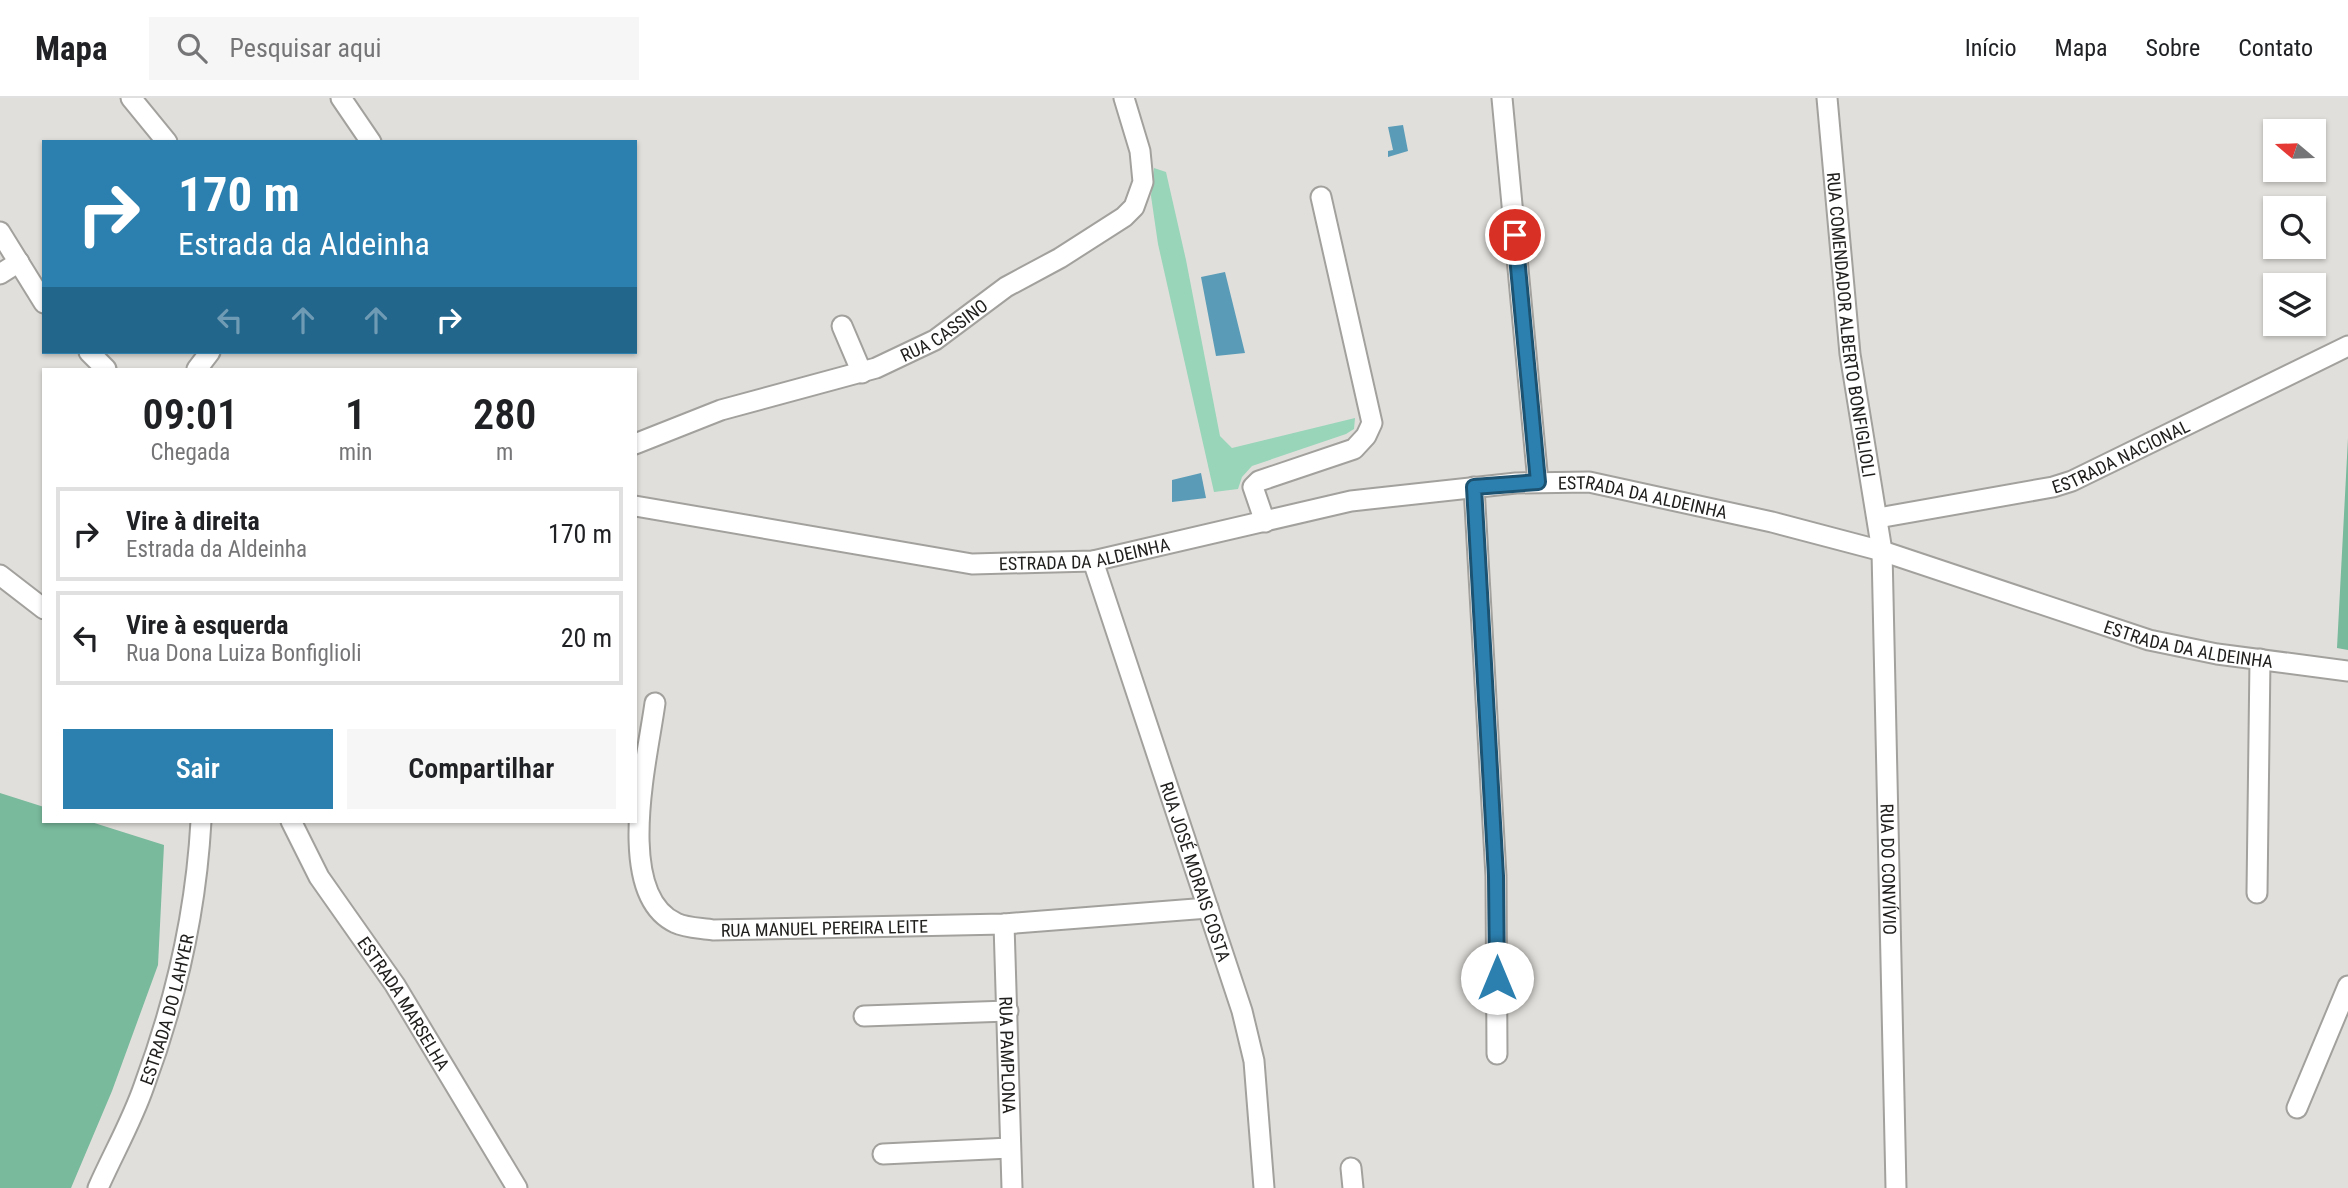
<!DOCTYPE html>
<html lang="pt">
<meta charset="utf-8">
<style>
:root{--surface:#fff;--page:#f6f6f6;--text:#202124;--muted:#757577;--line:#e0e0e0;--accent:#2c80b0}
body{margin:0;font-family:"Roboto Condensed",sans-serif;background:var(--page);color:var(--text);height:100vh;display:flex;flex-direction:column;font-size:26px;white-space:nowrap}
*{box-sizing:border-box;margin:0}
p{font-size:23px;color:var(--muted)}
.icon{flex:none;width:38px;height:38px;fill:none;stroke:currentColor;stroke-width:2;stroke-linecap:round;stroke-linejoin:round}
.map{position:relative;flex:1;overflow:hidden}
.sheet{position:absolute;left:42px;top:270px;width:595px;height:455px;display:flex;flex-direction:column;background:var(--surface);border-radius:0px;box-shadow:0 2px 5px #0004}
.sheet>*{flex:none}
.banner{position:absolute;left:42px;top:42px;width:595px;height:214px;border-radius:0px;box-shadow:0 2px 5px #0004;background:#2c80b0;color:#fff;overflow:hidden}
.needle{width:46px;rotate:289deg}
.controls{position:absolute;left:2263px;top:21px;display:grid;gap:14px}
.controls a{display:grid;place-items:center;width:63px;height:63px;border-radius:0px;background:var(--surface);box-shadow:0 2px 5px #0004;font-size:35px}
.pin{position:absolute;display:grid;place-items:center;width:60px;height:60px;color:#fff;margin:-30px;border:4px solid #fff;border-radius:50%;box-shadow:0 2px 7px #0007}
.me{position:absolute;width:77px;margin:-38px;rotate:0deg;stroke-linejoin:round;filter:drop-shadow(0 0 5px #0008)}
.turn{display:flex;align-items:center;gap:24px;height:147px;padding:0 21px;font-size:32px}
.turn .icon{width:91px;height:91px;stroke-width:2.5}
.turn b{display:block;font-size:49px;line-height:60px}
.lanes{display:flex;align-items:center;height:66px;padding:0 21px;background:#0003;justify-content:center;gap:35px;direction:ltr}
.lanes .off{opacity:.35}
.eta{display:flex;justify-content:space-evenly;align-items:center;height:119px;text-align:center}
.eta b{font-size:42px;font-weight:600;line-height:49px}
.cta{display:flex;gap:14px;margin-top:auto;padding:14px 21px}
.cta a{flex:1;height:80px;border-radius:0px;background:var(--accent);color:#fff;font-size:28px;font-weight:600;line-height:80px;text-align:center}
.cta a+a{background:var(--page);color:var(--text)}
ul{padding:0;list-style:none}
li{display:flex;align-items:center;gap:21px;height:94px;margin:0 14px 10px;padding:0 7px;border:4px solid var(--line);border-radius:0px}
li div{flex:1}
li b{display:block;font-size:26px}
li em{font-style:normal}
header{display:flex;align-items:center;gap:42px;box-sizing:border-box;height:98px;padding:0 35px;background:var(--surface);border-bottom:2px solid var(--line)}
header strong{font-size:33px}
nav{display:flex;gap:38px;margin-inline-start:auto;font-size:24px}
.search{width:490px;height:63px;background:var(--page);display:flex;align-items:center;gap:18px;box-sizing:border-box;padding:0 24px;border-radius:0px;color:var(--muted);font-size:26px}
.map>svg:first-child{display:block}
.green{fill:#98d5b9}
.forest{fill:#79b99c}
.water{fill:#5a9cb7}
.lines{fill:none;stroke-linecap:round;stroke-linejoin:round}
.minor-casing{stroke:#a3a19d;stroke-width:23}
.minor{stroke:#fff;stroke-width:19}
.route-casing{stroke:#1d5372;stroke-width:18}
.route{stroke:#2c80b0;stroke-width:12}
.labels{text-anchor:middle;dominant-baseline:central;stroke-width:5;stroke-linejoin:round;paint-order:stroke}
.street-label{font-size:18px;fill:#21201f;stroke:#efece8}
</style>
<header>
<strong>Mapa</strong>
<div class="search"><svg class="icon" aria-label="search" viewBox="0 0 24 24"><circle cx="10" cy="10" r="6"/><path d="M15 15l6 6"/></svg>Pesquisar aqui</div>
<nav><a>Início</a><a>Mapa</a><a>Sobre</a><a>Contato</a></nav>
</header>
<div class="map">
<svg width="2348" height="1090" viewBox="0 0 2348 1090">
<rect width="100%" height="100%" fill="#e1dfdb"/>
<!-- green -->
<path class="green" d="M 1154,70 L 1166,74 L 1186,162 L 1220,338 L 1232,350 L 1355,320 L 1354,331 L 1346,336 L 1252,368 L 1242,379 L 1238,391 L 1214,394 L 1158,146 L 1151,98 Z"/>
<!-- forest -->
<path class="forest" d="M 2348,340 L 2348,552 L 2337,550 Z
M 0,695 L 44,709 L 44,723 L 88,723 L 164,747 L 158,867 L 112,993 L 71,1090 L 0,1090 Z"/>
<!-- water -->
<path class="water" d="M 1403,27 L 1408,53 L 1388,59 L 1388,53 L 1393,52 L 1388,29 Z
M 1225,174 L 1245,255 L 1216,258 L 1201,179 Z
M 1201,375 L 1206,400 L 1172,404 L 1172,382 Z"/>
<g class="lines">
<defs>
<g id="minor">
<path d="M 131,0 L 167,44"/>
<path d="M 341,0 L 371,44"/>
<path d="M 1502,0 L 1538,384"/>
<path id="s1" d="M 1827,0 L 1850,256 L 1882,453 L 1896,1090"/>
<path d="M 0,134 L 44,205"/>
<path d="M 0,176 L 19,164"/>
<path d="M 842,228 L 862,275"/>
<path d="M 89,254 L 106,271"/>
<path d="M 197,271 L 210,254"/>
<path id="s2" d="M 635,346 L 721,312 L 876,270 L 935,242 L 1006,189 L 1060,160 L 1124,119 L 1134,109 L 1143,84 L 1140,53 L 1124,0"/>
<path d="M 1474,389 L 1496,778 L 1497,956"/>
<path id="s3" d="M 635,408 L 972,466 L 1093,463 L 1351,403 L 1516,385 L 1589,384 L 1772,424 L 1882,453 L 2149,542 L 2217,556 L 2348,573"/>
<path id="s4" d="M 1878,420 L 2053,389 L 2072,383 L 2348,248"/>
<path d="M 1265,424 L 1253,389 L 1259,383 L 1354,351 L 1366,338 L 1372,325 L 1321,99"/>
<path id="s5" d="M 1093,463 L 1242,913 L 1254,963 L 1264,1090"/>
<path d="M 0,477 L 44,511"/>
<path id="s6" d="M 655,605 C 648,658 613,796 676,825 C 686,830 702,830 713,832 L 1004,826 L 1208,810"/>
<path id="s7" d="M 291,723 L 319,779 L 395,887 L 517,1090"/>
<path d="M 2257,795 L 2260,561"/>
<path id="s8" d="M 1004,826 L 1012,1090"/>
<path d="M 864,918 L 1008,913"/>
<path d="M 2297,1010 L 2348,888"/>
<path d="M 883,1056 L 1010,1050"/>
<path d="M 1351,1070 L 1353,1090"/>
<path id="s9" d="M 98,1090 C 113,1056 132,1023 144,988 C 176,902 196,814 201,723"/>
</g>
</defs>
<!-- minor casing -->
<use href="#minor" class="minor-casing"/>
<!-- minor -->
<use href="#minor" class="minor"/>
</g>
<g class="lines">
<defs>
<path id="route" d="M 1497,880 L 1496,778 L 1474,389 L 1538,384 L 1515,137"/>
</defs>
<!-- route casing -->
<use href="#route" class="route-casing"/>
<!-- route -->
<use href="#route" class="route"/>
</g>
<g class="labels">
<!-- street labels -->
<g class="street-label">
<text stroke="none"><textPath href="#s1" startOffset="228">RUA COMENDADOR ALBERTO BONFIGLIOLI</textPath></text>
<text stroke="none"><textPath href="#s2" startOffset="331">RUA CASSINO</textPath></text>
<text stroke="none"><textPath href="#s4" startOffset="252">ESTRADA NACIONAL</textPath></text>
<text stroke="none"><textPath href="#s3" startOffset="1022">ESTRADA DA ALDEINHA</textPath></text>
<text stroke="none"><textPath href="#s3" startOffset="455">ESTRADA DA ALDEINHA</textPath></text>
<text stroke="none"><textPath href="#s3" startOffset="1589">ESTRADA DA ALDEINHA</textPath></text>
<text stroke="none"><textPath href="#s1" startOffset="775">RUA DO CONVÍVIO</textPath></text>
<text stroke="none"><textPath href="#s5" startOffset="327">RUA JOSÉ MORAIS COSTA</textPath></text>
<text stroke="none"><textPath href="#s6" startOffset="383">RUA MANUEL PEREIRA LEITE</textPath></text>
<text stroke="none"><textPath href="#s7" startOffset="215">ESTRADA MARSELHA</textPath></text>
<text stroke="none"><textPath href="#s9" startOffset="192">ESTRADA DO LAHYER</textPath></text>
<text stroke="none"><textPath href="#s8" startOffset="131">RUA PAMPLONA</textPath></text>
</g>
</g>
</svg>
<div class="controls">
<a><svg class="needle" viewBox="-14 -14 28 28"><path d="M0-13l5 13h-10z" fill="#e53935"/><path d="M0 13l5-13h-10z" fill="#757577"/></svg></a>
<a><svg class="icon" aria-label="search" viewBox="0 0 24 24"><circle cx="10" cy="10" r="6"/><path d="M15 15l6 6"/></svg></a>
<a><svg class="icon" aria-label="layers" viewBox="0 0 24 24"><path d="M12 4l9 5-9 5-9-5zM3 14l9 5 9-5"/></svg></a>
</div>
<div class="pin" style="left:1515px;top:137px;background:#d93025"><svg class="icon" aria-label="arrive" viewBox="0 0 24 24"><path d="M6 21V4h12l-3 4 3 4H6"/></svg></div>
<svg class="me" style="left:1497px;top:880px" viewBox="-20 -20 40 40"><circle r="19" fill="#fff"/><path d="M0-13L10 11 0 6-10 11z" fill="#2c80b0"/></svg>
<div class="banner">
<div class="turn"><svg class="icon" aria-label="right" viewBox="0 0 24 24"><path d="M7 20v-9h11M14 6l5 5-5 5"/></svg><div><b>170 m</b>Estrada da Aldeinha</div></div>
<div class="lanes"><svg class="icon off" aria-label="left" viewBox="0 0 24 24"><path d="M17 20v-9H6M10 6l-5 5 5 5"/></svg><svg class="icon off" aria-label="ahead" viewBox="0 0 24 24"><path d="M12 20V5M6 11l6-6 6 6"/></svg><svg class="icon off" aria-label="ahead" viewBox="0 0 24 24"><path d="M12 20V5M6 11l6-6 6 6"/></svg><svg class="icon" aria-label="right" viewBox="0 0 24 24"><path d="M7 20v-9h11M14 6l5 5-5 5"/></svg></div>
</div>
<section class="sheet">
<div class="eta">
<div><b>09:01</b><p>Chegada</p></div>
<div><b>1</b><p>min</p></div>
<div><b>280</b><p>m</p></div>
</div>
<ul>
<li><svg class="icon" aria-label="right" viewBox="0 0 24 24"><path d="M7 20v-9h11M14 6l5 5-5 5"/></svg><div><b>Vire à direita</b><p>Estrada da Aldeinha</p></div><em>170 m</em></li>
<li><svg class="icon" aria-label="left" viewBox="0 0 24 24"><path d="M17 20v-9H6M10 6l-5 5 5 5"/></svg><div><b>Vire à esquerda</b><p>Rua Dona Luiza Bonfiglioli</p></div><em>20 m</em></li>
</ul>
<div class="cta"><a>Sair</a><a>Compartilhar</a></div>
</section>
</div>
